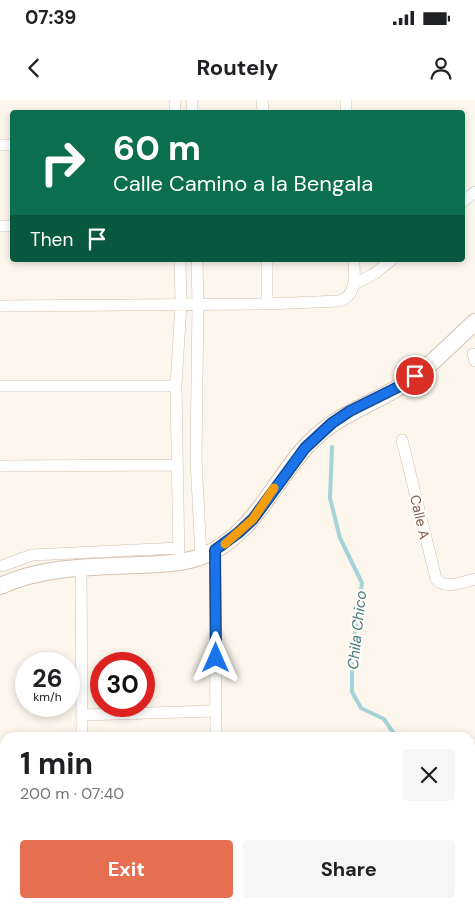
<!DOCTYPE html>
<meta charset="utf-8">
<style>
:root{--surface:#fff;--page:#f6f6f6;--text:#202124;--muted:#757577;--accent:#e76f51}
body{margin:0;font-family:"DM Sans",sans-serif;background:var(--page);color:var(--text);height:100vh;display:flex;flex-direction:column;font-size:19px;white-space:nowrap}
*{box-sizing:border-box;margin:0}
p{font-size:16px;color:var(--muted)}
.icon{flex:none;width:28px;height:28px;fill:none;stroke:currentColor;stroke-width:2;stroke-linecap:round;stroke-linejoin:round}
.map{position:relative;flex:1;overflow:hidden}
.details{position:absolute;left:0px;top:632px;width:475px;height:176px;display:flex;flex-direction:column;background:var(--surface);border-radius:15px 15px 0 0;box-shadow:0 2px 8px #0003}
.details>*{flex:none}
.guide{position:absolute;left:10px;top:10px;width:455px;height:152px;border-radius:5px;box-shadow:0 2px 8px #0003;background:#0b6e4f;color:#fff;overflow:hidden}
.speed{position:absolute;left:15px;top:552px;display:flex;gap:10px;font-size:25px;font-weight:700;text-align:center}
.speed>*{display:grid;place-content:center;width:65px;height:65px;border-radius:50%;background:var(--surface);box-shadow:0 2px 8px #0003;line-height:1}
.speed small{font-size:12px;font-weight:400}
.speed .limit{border:8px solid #d22;background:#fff;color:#111}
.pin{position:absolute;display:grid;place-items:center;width:42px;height:42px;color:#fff;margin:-21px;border:2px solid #fff;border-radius:50%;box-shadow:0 1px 5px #0007}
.me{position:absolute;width:55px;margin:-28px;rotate:0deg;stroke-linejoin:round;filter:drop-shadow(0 0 4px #0008)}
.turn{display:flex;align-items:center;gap:18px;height:105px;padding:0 20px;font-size:22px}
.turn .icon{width:65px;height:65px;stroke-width:2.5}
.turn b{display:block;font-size:35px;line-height:42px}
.then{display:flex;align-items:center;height:48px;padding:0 20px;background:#0003;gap:10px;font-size:19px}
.round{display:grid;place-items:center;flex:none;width:52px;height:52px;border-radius:5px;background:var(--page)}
.overview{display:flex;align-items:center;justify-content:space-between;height:85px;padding:0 20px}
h1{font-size:30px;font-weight:700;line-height:38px}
.action{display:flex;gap:10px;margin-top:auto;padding:10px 20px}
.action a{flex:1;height:58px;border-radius:5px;background:var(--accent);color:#fff;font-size:20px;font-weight:700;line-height:58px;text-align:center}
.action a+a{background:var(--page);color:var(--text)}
.status{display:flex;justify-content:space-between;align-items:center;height:35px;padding:0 25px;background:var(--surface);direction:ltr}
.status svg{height:14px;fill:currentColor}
header{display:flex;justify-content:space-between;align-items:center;height:65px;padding:0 20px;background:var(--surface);font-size:22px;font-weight:700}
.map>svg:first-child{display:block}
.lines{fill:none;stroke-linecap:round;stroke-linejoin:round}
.stream{stroke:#a5d3da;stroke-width:4}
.street-casing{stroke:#d1beb0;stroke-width:12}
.secondary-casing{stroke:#d6c0b0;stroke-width:18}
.street{stroke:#fff;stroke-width:11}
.secondary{stroke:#fff;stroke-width:16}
.route-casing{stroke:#114b97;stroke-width:12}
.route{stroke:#1a73e8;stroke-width:9}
.slow{stroke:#f59e0b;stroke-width:9}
.labels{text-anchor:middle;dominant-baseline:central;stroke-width:5;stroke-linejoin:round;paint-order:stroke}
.street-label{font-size:14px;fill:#7a5c4d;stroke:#fffaf3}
.water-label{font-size:15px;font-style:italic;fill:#437c86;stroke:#fffaf3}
</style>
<div class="status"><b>07:39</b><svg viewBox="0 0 49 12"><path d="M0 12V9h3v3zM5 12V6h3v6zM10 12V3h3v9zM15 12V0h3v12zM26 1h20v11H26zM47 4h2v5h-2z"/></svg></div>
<header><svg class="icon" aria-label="back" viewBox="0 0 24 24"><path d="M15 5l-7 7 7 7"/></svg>Routely<svg class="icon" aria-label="person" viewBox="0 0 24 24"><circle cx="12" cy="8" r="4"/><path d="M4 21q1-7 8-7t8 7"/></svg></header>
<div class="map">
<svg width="475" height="808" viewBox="0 0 475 808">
<rect width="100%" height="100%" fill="#fdf6ec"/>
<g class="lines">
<!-- stream -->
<path class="stream" d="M 332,347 L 330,398 L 340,438 L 362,483 L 352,555 L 352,592 L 361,608 L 384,619 L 397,638
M 431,804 L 433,808"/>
<defs>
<path id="street" d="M 175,0 L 175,12
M 192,0 L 192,12
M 262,0 L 263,12
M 346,0 L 346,12
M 0,45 L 12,45
M 462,102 L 475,92
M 0,126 L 12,126
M 197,160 L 198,204 L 196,359 L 201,457
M 354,184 L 374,174 L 391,160
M 267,204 L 267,160
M 0,206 L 267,204 L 340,201 C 358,194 354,176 354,160
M 473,254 L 475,261
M 0,286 L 176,286
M 402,340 L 436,479 C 445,490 463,482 475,479
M 0,366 L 177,365
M 215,450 L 216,638
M 179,463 L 176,286 L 181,204 L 180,160
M 2,466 L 32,455 L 179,448
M 81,467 L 82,638
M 82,615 L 216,611
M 83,804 L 83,808
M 216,808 L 216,804"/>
<path id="secondary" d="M 0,486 C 45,466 89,467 137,465 C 158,464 180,464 200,457 C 250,439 271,387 303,350 C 333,315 368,307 404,284 C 430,267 452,243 475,222"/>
</defs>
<!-- street casing -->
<use href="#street" class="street-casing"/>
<!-- secondary casing -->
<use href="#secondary" class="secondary-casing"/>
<!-- street -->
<use href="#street" class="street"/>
<!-- secondary -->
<use href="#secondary" class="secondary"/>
</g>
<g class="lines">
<defs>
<path id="route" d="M 216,558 L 215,450 L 238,433 L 253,419 L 305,348 L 332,323 L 350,311 L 404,284 L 415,276"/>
</defs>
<!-- route casing -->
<use href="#route" class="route-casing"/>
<!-- route -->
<use href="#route" class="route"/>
<!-- slow -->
<path class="slow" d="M 225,444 L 253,419 L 274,388"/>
</g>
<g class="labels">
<!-- street labels -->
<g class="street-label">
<text transform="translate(420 417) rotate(77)">Calle A</text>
</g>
<!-- water labels -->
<g class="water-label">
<text transform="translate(357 530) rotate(-84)">Chila Chico</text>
</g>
</g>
</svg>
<div class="speed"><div>26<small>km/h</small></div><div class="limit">30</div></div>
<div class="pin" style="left:415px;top:276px;background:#d93025"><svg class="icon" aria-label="arrive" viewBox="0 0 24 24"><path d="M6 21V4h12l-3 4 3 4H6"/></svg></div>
<svg class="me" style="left:216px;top:558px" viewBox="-20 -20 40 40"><path d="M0-17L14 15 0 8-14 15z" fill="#1a73e8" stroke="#fff" stroke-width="4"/></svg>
<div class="guide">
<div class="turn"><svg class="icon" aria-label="right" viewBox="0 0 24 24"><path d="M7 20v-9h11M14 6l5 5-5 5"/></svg><div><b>60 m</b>Calle Camino a la Bengala</div></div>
<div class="then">Then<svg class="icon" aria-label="arrive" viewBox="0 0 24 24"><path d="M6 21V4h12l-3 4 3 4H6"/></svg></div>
</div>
<section class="details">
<div class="overview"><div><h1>1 min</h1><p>200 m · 07:40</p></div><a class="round"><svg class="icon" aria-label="close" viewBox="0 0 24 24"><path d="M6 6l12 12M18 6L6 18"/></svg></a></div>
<div class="action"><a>Exit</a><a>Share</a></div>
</section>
</div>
